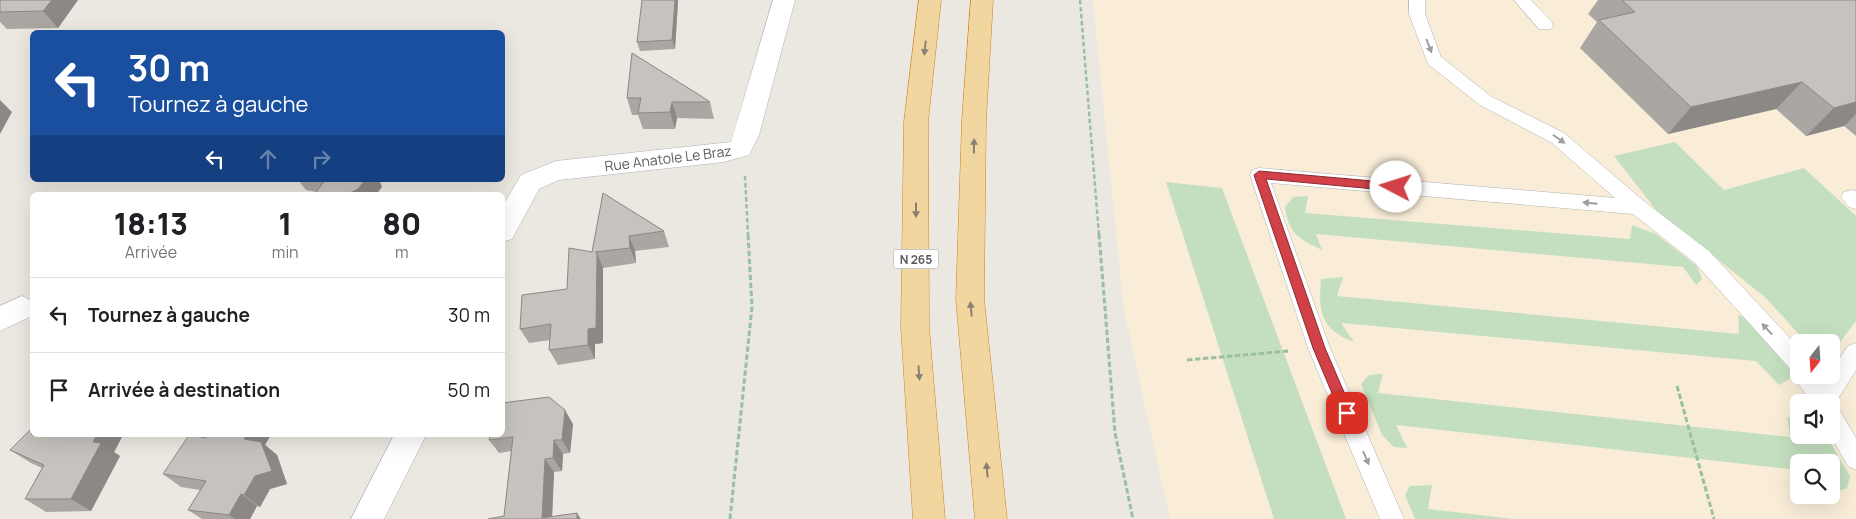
<!DOCTYPE html>
<html lang="fr">
<meta charset="utf-8">
<style>
:root{--surface:#fff;--page:#f2f2f2;--text:#202124;--muted:#757577;--line:#e0e0e0}
body{margin:0;font-family:Manrope,sans-serif;background:var(--page);color:var(--text);height:100vh;display:flex;flex-direction:column;font-size:19px;white-space:nowrap}
*{box-sizing:border-box;margin:0}
p{font-size:16px;color:var(--muted)}
.icon{flex:none;width:28px;height:28px;fill:none;stroke:currentColor;stroke-width:2;stroke-linecap:round;stroke-linejoin:round}
.map{position:relative;flex:1;overflow:hidden}
.drawer{position:absolute;left:30px;top:192px;width:475px;height:245px;display:flex;flex-direction:column;background:var(--surface);border-radius:8px;box-shadow:0 5px 20px #0002}
.drawer>*{flex:none}
.hud{position:absolute;left:30px;top:30px;width:475px;height:152px;border-radius:8px;box-shadow:0 5px 20px #0002;background:#1a4fa0;color:#fff;overflow:hidden}
.needle{width:32px;rotate:197deg}
.controls{position:absolute;left:1790px;top:334px;display:grid;gap:10px}
.controls a{display:grid;place-items:center;width:50px;height:50px;border-radius:8px;background:var(--surface);box-shadow:0 5px 20px #0002;font-size:25px}
.pin{position:absolute;display:grid;place-items:center;width:42px;height:42px;color:#fff;margin:-21px;border-radius:10px;box-shadow:0 2px 8px #0006}
.me{position:absolute;width:55px;margin:-28px;rotate:275deg;stroke-linejoin:round;filter:drop-shadow(0 0 4px #0008)}
.turn{display:flex;align-items:center;gap:18px;height:105px;padding:0 15px;font-size:22px}
.turn .icon{width:65px;height:65px;stroke-width:2.5}
.turn b{display:block;font-size:35px;line-height:42px}
.lanes{display:flex;align-items:center;height:48px;padding:0 15px;background:#0003;justify-content:center;gap:25px;direction:ltr}
.lanes .off{opacity:.35}
.eta{display:flex;justify-content:space-evenly;align-items:center;height:85px;text-align:center}
.eta b{font-size:30px;font-weight:800;line-height:35px}
ul{padding:0;list-style:none}
li{display:flex;align-items:center;gap:15px;height:75px;padding:0 15px;border-top:1px solid var(--line)}
li div{flex:1}
li b{display:block;font-size:19px}
li em{font-style:normal}
.map>svg:first-child{display:block}
.commercial{fill:#f9edd8;fill-rule:evenodd}
.green{fill:#c4dfc0}
.lines{fill:none;stroke-linecap:round;stroke-linejoin:round}
.service-casing{stroke:#afb2b5;stroke-width:1}
.minor-casing{stroke:#afb2b5;stroke-width:1}
.trunk-casing{stroke:#d07f1c;stroke-width:1}
.path-far1{stroke:#9ac0a0;stroke-width:2.5;stroke-dasharray:4.5 2.5;stroke-linecap:butt}
.path{stroke:#9ac0a0;stroke-width:3;stroke-dasharray:5.5 2.5;stroke-linecap:butt}
.service{fill:#fff;fill-rule:evenodd}
.minor{fill:#fff;fill-rule:evenodd}
.trunk{fill:#f2d6a0;fill-rule:evenodd}
.wall{fill:#aaa7a3}
.shaded-wall{fill:#8b8885}
.building{fill:#c6c2be;stroke:#8b8885}
.oneway{fill:#9c9ea0}
.oneway2{fill:#888173}
.route{fill:#d24048;stroke:#882a2f}
.labels{text-anchor:middle;dominant-baseline:central;stroke-width:4;stroke-linejoin:round;paint-order:stroke}
.shield{fill:#fff;stroke:#8c8e90;stroke-width:1}
.shield-label{font-size:12px;font-weight:bold;fill:#5a5d60}
.street-label{font-size:14px;fill:#5a5d60;stroke:#fff}
</style>
<div class="map">
<svg width="1856" height="519" viewBox="0 0 1856 519">
<rect width="100%" height="100%" fill="#ebe7e1"/>
<!-- commercial -->
<path class="commercial" d="M 1093,0 L 1856,0 L 1856,519 L 1170,519 L 1124,310 ZM 1799,342 L 1831,342 L 1831,375 L 1799,375 ZM 1799,402 L 1831,402 L 1831,435 L 1799,435 ZM 1799,462 L 1831,462 L 1831,495 L 1799,495 Z"/>
<!-- green -->
<path class="green" d="M 1675,142 L 1724,190 L 1804,168 L 1856,216 L 1856,321 L 1832,353 L 1831,342 L 1806,342 L 1766,298 L 1656,210 L 1614,156 Z
M 1166,182 L 1222,188 L 1346,519 L 1274,519 Z
M 1308,196 L 1305,213 L 1630,239 L 1632,225 L 1656,234 L 1697,266 L 1702,279 L 1696,285 L 1683,267 L 1316,234 L 1322,250 C 1299,239 1288,233 1285,207 L 1293,197 Z
M 1343,277 L 1337,296 L 1739,334 L 1738,315 L 1754,320 L 1787,358 L 1791,378 L 1779,385 L 1756,361 L 1341,323 L 1354,342 C 1321,329 1318,313 1321,279 Z
M 1383,374 L 1378,393 L 1790,437 L 1787,417 L 1799,420 L 1799,435 L 1826,435 L 1850,476 L 1847,488 L 1831,493 L 1831,462 L 1799,462 L 1799,470 L 1396,425 L 1407,448 L 1394,447 L 1382,435 L 1361,384 L 1369,375 Z
M 1432,485 L 1428,509 L 1514,519 L 1415,519 L 1405,495 L 1410,486 Z"/>
<g class="lines">
<defs>
<path id="service" d="M 1409,0 L 1425,0 L 1425,14 L 1441,57 L 1492,97 L 1564,133 L 1645,202 L 1709,251 L 1799,348 L 1799,375 L 1817,375 L 1823,383 L 1829,375 L 1831,375 L 1831,371 L 1848,346 L 1856,343 L 1856,370 L 1833,407 L 1839,409 L 1856,438 L 1856,470 L 1848,466 L 1830,435 L 1831,402 L 1812,402 L 1797,382 L 1795,374 L 1695,263 L 1633,214 L 1271,183 L 1330,348 L 1404,519 L 1380,519 L 1308,348 L 1250,175 L 1252,170 L 1259,168 L 1615,198 L 1552,143 L 1480,105 L 1428,64 L 1409,14 Z
M 1514,0 L 1531,0 L 1551,21 L 1553,25 L 1551,29 L 1539,29 Z
M 1851,190 L 1856,191 L 1856,209 L 1849,207 L 1841,197 L 1844,192 Z"/>
<path id="minor" d="M 773,0 L 795,0 L 759,135 L 749,155 L 724,162 L 559,180 L 539,189 L 512,239 L 502,242 L 502,207 L 521,175 L 556,161 L 731,142 Z
M 22,296 L 32,301 L 32,316 L 0,331 L 0,306 Z
M 394,435 L 426,435 L 384,519 L 351,519 Z"/>
<path id="trunk" d="M 919,0 L 941,0 L 928,122 L 929,327 L 945,519 L 913,519 L 901,327 L 904,122 Z
M 971,0 L 993,0 L 986,120 L 984,299 L 1007,519 L 975,519 L 956,299 L 962,120 Z"/>
</defs>
<!-- service casing -->
<use href="#service" class="service-casing"/>
<!-- minor casing -->
<use href="#minor" class="minor-casing"/>
<!-- trunk casing -->
<use href="#trunk" class="trunk-casing"/>
<!-- path-far1 -->
<path class="path-far1" d="M 1080,0 L 1099,235
M 745,176 L 748,235"/>
<!-- path -->
<path class="path" d="M 1099,234 L 1115,433 L 1133,519
M 1187,360 L 1289,351
M 1677,386 L 1714,519
M 730,519 L 752,307 L 748,234"/>
<!-- service -->
<use href="#service" class="service"/>
<!-- minor -->
<use href="#minor" class="minor"/>
<!-- trunk -->
<use href="#trunk" class="trunk"/>
</g>
<!-- wall -->
<path class="wall" d="M 1,0 L 78,0 L 58,28 L 7,29 L 0,22 L 0,1 Z
M 642,0 L 678,0 L 675,49 L 640,51 L 637,42 Z
M 1598,0 L 1856,0 L 1856,136 L 1844,126 L 1806,136 L 1776,109 L 1668,134 L 1580,48 L 1597,22 L 1588,14 Z
M 632,53 L 710,102 L 714,119 L 677,118 L 675,129 L 643,129 L 638,115 L 632,115 L 627,98 Z
M 298,180 L 379,180 L 382,187 L 316,192 L 306,190 Z
M 603,193 L 664,231 L 669,247 L 635,251 L 636,263 L 603,268 L 603,343 L 595,344 L 595,359 L 558,365 L 549,350 L 550,340 L 529,343 L 520,329 L 567,289 L 592,252 Z
M 573,424 L 570,453 L 563,454 L 562,471 L 554,472 L 552,517 L 504,516 L 511,451 L 499,453 L 489,440 Z
M 32,435 L 123,435 L 114,452 L 120,456 L 91,511 L 46,512 L 25,499 L 42,468 L 31,463 L 10,450 Z
M 206,438 L 265,445 L 277,455 L 287,484 L 270,489 L 260,507 L 257,506 L 250,519 L 202,519 L 188,510 L 200,490 L 181,487 L 163,474 Z"/>
<!-- shaded-wall -->
<path class="shaded-wall" d="M 52,0 L 78,0 L 58,28 L 43,11 Z
M 675,0 L 678,0 L 678,2 L 675,49 L 672,40 Z
M 1802,82 L 1776,109 L 1668,134 L 1691,107 Z
M 0,100 L 12,112 L 0,134 Z
M 672,102 L 677,118 L 675,129 L 670,112 Z
M 1856,102 L 1856,114 L 1844,126 L 1806,136 L 1834,108 Z
M 365,180 L 379,180 L 382,187 L 376,195 L 349,195 Z
M 629,236 L 635,251 L 636,263 L 630,248 Z
M 597,253 L 603,268 L 603,343 L 595,344 L 595,359 L 588,345 L 588,329 Z
M 565,410 L 573,424 L 570,453 L 562,440 Z
M 97,435 L 123,435 L 114,452 L 120,456 L 91,511 L 71,499 L 93,442 Z
M 247,435 L 271,435 L 265,445 L 277,455 L 287,484 L 270,489 L 260,507 L 244,495 L 244,439 Z
M 554,440 L 563,454 L 562,471 L 553,458 Z
M 545,459 L 554,472 L 552,519 L 542,518 Z
M 241,494 L 257,506 L 250,519 L 235,519 L 229,515 Z
M 577,513 L 581,519 L 577,519 Z"/>
<!-- building -->
<path class="building" d="M 1,0 L 52,0 L 43,11 L 0,12 L 0,1 Z
M 642,0 L 675,0 L 672,40 L 637,42 Z
M 1622,0 L 1856,0 L 1856,102 L 1834,108 L 1802,82 L 1691,107 L 1599,20 L 1635,12 Z
M 632,53 L 701,96 L 710,102 L 672,102 L 670,112 L 638,113 L 641,98 L 627,98 Z
M 325,180 L 365,180 L 358,189 L 350,193 L 349,195 L 314,195 Z
M 603,193 L 664,231 L 629,236 L 630,248 L 595,252 L 597,253 L 596,328 L 588,329 L 588,345 L 549,350 L 551,324 L 520,329 L 522,295 L 567,289 L 569,248 L 592,252 Z
M 549,397 L 565,410 L 562,440 L 554,440 L 553,458 L 545,459 L 542,518 L 577,513 L 577,519 L 488,519 L 504,516 L 513,437 L 489,440 L 490,435 L 502,435 L 502,403 Z
M 32,428 L 32,435 L 97,435 L 93,442 L 101,443 L 71,499 L 25,499 L 44,465 L 10,450 Z
M 189,435 L 206,438 L 207,435 L 247,435 L 244,439 L 261,442 L 272,471 L 255,476 L 244,495 L 241,494 L 229,515 L 188,510 L 206,481 L 163,474 Z"/>
<!-- one-way arrows -->
<defs><path id="oneway-solid" d="M-6-.8H1V-3.2L6.5 0L1 3.2V.8H-6Z" transform="scale(1.25)"/></defs>
<g class="oneway">
<use href="#oneway-solid" transform="translate(1429 46) rotate(69)"/>
<use href="#oneway-solid" transform="translate(1559 139) rotate(35)"/>
<use href="#oneway-solid" transform="translate(1590 203) rotate(-175)"/>
<use href="#oneway-solid" transform="translate(1767 329) rotate(-133)"/>
<use href="#oneway-solid" transform="translate(1366 458) rotate(67)"/>
</g>
<g class="oneway2">
<use href="#oneway-solid" transform="translate(925 48) rotate(96)"/>
<use href="#oneway-solid" transform="translate(974 146) rotate(-89)"/>
<use href="#oneway-solid" transform="translate(916 210) rotate(90)"/>
<use href="#oneway-solid" transform="translate(971 309) rotate(-95)"/>
<use href="#oneway-solid" transform="translate(919 373) rotate(86)"/>
<use href="#oneway-solid" transform="translate(987 470) rotate(-95)"/>
</g>
<!-- route -->
<path class="route" d="M 1259,171 L 1396,183 L 1401,187 L 1396,191 L 1266,179 L 1325,348 L 1353,413 L 1347,419 L 1342,417 L 1313,348 L 1254,175 Z"/>
<g class="labels">
<!-- shield labels -->
<rect class="shield" x="893.5" y="249.5" width="45" height="19" rx="4"/>
<g class="shield-label">
<text x="916" y="259">N 265</text>
</g>
<!-- street labels -->
<g class="street-label">
<text transform="translate(668 158) rotate(-7)">Rue Anatole Le Braz</text>
</g>
</g>
</svg>
<div class="controls">
<a><svg class="needle" viewBox="-14 -14 28 28"><path d="M0-13l5 13h-10z" fill="#e53935"/><path d="M0 13l5-13h-10z" fill="#757577"/></svg></a>
<a><svg class="icon" aria-label="sound" viewBox="0 0 24 24"><path d="M4 9h4l5-4v14l-5-4H4zM17 9q2 3 0 6"/></svg></a>
<a><svg class="icon" aria-label="search" viewBox="0 0 24 24"><circle cx="10" cy="10" r="6"/><path d="M15 15l6 6"/></svg></a>
</div>
<div class="pin" style="left:1347px;top:413px;background:#d93025"><svg class="icon" aria-label="arrive" viewBox="0 0 24 24"><path d="M6 21V4h12l-3 4 3 4H6"/></svg></div>
<svg class="me" style="left:1396px;top:187px" viewBox="-20 -20 40 40"><circle r="19" fill="#fff"/><path d="M0-13L10 11 0 6-10 11z" fill="#d24048"/></svg>
<div class="hud">
<div class="turn"><svg class="icon" aria-label="left" viewBox="0 0 24 24"><path d="M17 20v-9H6M10 6l-5 5 5 5"/></svg><div><b>30 m</b>Tournez à gauche</div></div>
<div class="lanes"><svg class="icon" aria-label="left" viewBox="0 0 24 24"><path d="M17 20v-9H6M10 6l-5 5 5 5"/></svg><svg class="icon off" aria-label="ahead" viewBox="0 0 24 24"><path d="M12 20V5M6 11l6-6 6 6"/></svg><svg class="icon off" aria-label="right" viewBox="0 0 24 24"><path d="M7 20v-9h11M14 6l5 5-5 5"/></svg></div>
</div>
<section class="drawer">
<div class="eta">
<div><b>18:13</b><p>Arrivée</p></div>
<div><b>1</b><p>min</p></div>
<div><b>80</b><p>m</p></div>
</div>
<ul>
<li><svg class="icon" aria-label="left" viewBox="0 0 24 24"><path d="M17 20v-9H6M10 6l-5 5 5 5"/></svg><div><b>Tournez à gauche</b></div><em>30 m</em></li>
<li><svg class="icon" aria-label="arrive" viewBox="0 0 24 24"><path d="M6 21V4h12l-3 4 3 4H6"/></svg><div><b>Arrivée à destination</b></div><em>50 m</em></li>
</ul>
</section>
</div>
